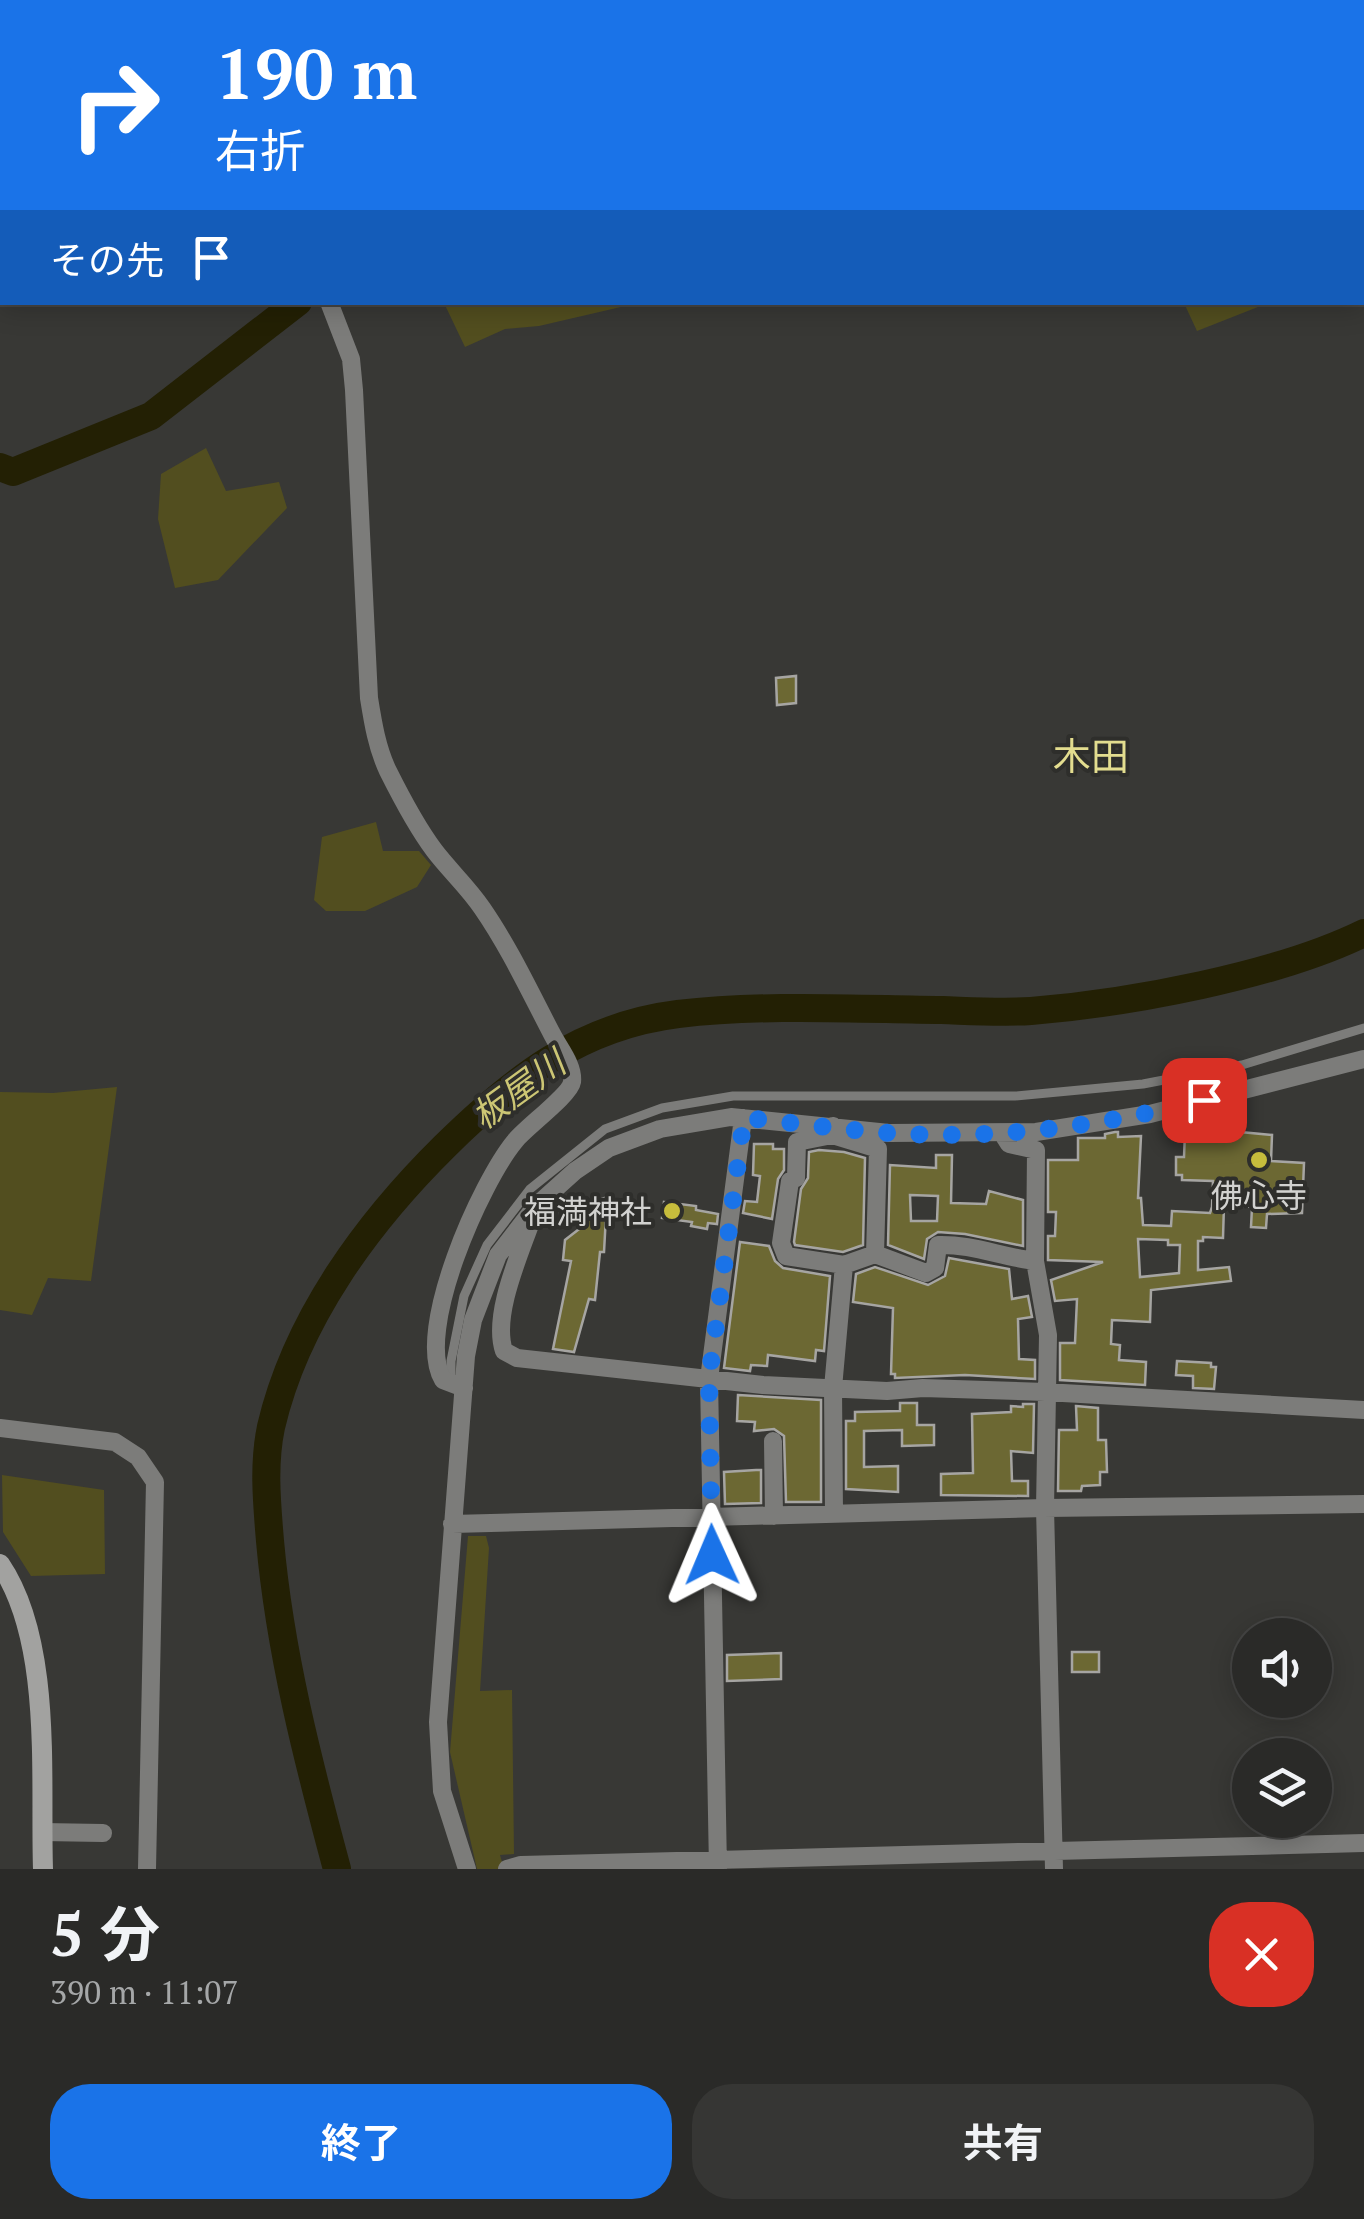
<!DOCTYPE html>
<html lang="ja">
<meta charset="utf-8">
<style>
:root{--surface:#2a2a28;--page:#363634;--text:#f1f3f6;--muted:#a5a7a8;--line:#464645;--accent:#1a73e8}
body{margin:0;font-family:"PT Serif","Noto Sans JP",serif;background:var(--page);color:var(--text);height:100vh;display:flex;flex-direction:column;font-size:38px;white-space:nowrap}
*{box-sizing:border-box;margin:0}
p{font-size:32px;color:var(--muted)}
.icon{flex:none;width:55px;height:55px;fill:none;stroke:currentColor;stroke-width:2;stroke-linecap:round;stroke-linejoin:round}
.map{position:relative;height:1869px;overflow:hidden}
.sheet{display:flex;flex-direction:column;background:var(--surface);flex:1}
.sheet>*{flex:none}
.guide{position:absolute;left:0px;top:0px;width:1365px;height:305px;box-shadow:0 5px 25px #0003,0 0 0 2px var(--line);background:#1a73e8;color:#fff;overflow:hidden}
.buttons{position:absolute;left:1232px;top:1618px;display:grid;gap:20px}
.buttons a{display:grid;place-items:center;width:100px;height:100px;border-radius:50%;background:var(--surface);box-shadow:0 5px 25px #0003,0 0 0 2px var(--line);font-size:50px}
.pin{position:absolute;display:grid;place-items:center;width:85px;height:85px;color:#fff;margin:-42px;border-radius:20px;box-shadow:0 5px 15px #0006}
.me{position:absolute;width:110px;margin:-55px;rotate:359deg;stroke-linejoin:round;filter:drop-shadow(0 0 8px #0008)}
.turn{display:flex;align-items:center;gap:35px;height:210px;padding:0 50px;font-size:45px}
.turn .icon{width:130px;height:130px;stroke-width:2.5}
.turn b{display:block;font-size:70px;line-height:85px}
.then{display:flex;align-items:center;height:95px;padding:0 50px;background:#0003;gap:20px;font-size:38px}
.round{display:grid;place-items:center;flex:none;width:105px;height:105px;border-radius:40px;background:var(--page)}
.headline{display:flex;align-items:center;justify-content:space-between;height:170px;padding:0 50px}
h1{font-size:60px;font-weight:700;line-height:75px}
.button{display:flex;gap:20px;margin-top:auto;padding:20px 50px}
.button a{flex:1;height:115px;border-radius:40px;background:var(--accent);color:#fff;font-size:40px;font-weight:700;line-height:115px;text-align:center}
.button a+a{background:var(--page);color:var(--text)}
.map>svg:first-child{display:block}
.green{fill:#524e1f}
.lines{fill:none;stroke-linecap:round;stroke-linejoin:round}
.river{stroke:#232004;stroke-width:28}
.building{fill:#6c6833;stroke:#a6a5a2;stroke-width:2.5;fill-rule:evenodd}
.lane{stroke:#7c7c7a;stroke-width:9}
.street{stroke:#7c7c7a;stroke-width:18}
.secondary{stroke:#a2a2a0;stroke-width:20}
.route{stroke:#1a73e8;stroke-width:18;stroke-dasharray:0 32.4}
.poi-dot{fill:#c6bc3c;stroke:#2e2e2b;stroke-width:4}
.labels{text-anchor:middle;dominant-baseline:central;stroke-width:8;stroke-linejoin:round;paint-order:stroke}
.poi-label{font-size:32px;fill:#d2d2d0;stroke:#2e2e2b}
.water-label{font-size:35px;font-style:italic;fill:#ccc674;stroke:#2e2e2b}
.quarter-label{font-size:38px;fill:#e3dd8f;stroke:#2e2e2b}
</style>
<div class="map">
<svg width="1364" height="1869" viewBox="0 0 1364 1869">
<rect width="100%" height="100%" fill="#383835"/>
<!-- green -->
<path class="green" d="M 444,303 L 638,303 L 539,326 L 505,329 L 465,347 Z
M 1184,303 L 1268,303 L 1197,331 Z
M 206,448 L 226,491 L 279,482 L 287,508 L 218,580 L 175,588 L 158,519 L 161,474 Z
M 376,822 L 383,851 L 419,851 L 431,865 L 417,887 L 365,911 L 326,911 L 314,900 L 322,837 Z
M 117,1087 L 91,1281 L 48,1278 L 32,1315 L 0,1310 L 0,1092 L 53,1093 Z
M 2,1475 L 104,1490 L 105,1574 L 31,1576 L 3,1532 Z
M 468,1536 L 486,1536 L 489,1548 L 480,1691 L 512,1690 L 514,1854 L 500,1855 L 504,1869 L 477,1869 L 450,1752 Z"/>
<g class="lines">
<!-- river -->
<path class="river" d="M 1362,177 L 1364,177
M 0,467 L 13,472 L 151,416 L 298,302
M 337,1869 C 308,1761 280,1653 270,1541 C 267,1504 263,1465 271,1427 C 296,1319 368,1222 445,1146 C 513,1079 580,1026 678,1014 C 766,1004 854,1009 942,1010 C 971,1011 1002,1013 1031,1011 C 1129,1003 1276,976 1364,933"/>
</g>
<!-- building -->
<path class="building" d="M 796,676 L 796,703 L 777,705 L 776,678 Z
M 1210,1114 L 1230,1115 L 1230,1131 L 1272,1135 L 1271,1161 L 1304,1163 L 1302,1213 L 1267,1214 L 1266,1228 L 1251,1227 L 1252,1207 L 1224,1205 L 1223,1238 L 1203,1237 L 1203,1241 L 1198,1241 L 1198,1270 L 1229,1267 L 1231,1281 L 1151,1290 L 1150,1322 L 1112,1320 L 1111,1344 L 1120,1345 L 1119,1360 L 1146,1362 L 1145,1385 L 1060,1380 L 1060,1343 L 1075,1343 L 1077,1299 L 1055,1301 L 1051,1280 L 1103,1262 L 1048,1260 L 1048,1236 L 1055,1236 L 1056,1212 L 1048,1212 L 1048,1160 L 1078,1160 L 1078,1138 L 1105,1138 L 1105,1134 L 1115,1132 L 1118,1132 L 1118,1137 L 1141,1136 L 1138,1198 L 1141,1198 L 1143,1225 L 1171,1226 L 1172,1211 L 1210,1213 L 1212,1207 L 1213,1181 L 1182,1180 L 1182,1175 L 1176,1175 L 1176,1157 L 1184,1157 L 1185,1133 L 1191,1125 L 1210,1126 ZM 1138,1239 L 1168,1240 L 1168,1245 L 1180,1245 L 1179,1273 L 1140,1277 Z
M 754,1144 L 773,1144 L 773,1149 L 784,1149 L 784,1170 L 778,1179 L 772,1219 L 743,1213 L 745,1201 L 757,1202 L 760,1176 L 753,1175 Z
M 819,1150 L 844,1152 L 865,1158 L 863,1245 L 843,1252 L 795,1245 L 794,1242 L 801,1189 L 808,1178 L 809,1152 Z
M 936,1155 L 952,1155 L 951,1203 L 986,1204 L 989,1191 L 1023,1200 L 1023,1246 L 965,1234 L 938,1232 L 927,1239 L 924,1259 L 888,1245 L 890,1165 L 936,1168 ZM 910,1195 L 938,1196 L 937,1221 L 911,1221 Z
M 607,1197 L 604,1252 L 600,1252 L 595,1300 L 589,1299 L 574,1352 L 553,1349 L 571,1261 L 563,1260 L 565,1240 L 583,1226 L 588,1204 Z
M 664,1202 L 696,1206 L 696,1210 L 718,1214 L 717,1224 L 708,1223 L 707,1229 L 691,1226 L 692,1222 L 662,1218 Z
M 740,1242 L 769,1246 L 775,1261 L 783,1268 L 830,1276 L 824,1351 L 816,1350 L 815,1361 L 768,1355 L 767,1366 L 751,1365 L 750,1371 L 724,1368 Z
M 949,1258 L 1009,1269 L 1012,1299 L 1028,1296 L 1032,1317 L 1018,1319 L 1019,1359 L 1035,1360 L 1035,1379 L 965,1375 L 895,1378 L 895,1374 L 891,1374 L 893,1308 L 853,1302 L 856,1274 L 875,1267 L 928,1285 L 945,1276 Z
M 1177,1361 L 1211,1363 L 1211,1367 L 1216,1367 L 1214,1389 L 1193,1388 L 1193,1376 L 1176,1375 Z
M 738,1395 L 821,1400 L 821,1502 L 786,1502 L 784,1436 L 774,1429 L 754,1431 L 755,1422 L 737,1421 Z
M 900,1403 L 917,1403 L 917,1425 L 934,1425 L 934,1445 L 902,1446 L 902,1430 L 864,1431 L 864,1467 L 898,1466 L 898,1492 L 846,1489 L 846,1421 L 855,1421 L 855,1412 L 900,1411 Z
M 1023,1404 L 1034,1404 L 1033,1453 L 1011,1451 L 1012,1481 L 1028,1481 L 1028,1496 L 941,1495 L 941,1474 L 973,1473 L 972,1414 L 1011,1412 L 1011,1406 L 1023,1407 Z
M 1076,1406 L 1098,1408 L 1098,1440 L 1106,1440 L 1107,1472 L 1100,1472 L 1100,1485 L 1082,1486 L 1081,1491 L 1058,1491 L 1059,1430 L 1077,1430 Z
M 756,1470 L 761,1470 L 761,1503 L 725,1504 L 724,1472 Z
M 1072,1652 L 1099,1652 L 1099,1672 L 1072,1672 Z
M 781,1653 L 781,1679 L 727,1681 L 727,1655 Z"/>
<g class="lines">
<!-- lane -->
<path class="lane" d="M 451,1381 L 451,1361 L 464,1296 L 487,1245 L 530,1189 L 605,1129 L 662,1108 L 733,1096 L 1015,1096 L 1143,1084 L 1242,1065 L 1364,1028"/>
<!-- street -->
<path class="street" d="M 12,0 L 13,2
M 277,0 L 278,2
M 491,0 L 491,2
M 757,0 L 766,2
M 1205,0 L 1205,2
M 553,2 L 560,0
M 800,2 L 822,0
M 1291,2 L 1321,2
M 1358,2 L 1364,1
M 1362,28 L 1364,27
M 0,91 L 2,90
M 0,194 L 2,192
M 0,217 L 2,216
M 329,302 L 351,359 L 354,390 L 369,698 C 373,723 377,748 388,771 C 401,797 416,826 434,850 C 449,870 468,887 482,908 C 509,947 530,992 552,1034 C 559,1048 574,1065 572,1082 C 570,1095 525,1128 515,1141 C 481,1182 414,1331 443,1380 L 464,1388
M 833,1126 L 832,1135 L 797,1142 L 796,1178 L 790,1181 L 781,1243 L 786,1256 L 844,1265 L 875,1254 L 926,1273 L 935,1268 L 938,1245 C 972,1244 1001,1257 1035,1261
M 1002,1133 L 1009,1144 L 1036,1150 L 1035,1261 L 1048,1335 L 1045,1508 L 1054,1869
M 832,1135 L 878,1149 L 875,1254
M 531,1222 C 519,1256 492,1316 504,1351 L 517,1358 L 763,1385 L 887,1391 L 923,1388 L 1045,1392 L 1364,1410
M 0,1428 L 115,1442 L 138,1457 L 155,1482 L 147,1869
M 773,1441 L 774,1516
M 834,1514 L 833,1388 L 844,1265
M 452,1524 L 1045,1508 L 1364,1504
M 42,1832 L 103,1833
M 467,1869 L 442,1791 L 438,1722 L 466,1356 L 473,1320 L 498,1255 L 535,1207 L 575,1171 L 609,1148 L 660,1129 L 731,1117 L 889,1133 L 1036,1132 L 1150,1114 L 1364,1059
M 507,1869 L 521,1865 L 1364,1843
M 718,1869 L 709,1379 L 743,1118"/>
<!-- secondary -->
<path class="secondary" d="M 0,1564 C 53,1642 40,1778 43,1869"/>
</g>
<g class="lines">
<!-- route -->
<path class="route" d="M 712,1555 L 709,1378 L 744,1118 C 792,1122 841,1130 890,1133 C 996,1140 1101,1126 1204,1100"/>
</g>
<!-- markers -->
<g class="poi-dot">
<circle cx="1259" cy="1160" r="10"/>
<circle cx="672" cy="1211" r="10"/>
</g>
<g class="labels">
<!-- poi labels -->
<g class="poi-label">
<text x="1259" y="1195">佛心寺</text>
<text x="652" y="1211" text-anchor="end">福満神社</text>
</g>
<!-- water labels -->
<g class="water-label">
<text transform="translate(518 1089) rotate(-36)">板屋川</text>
</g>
<!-- quarter labels -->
<g class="quarter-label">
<text x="1091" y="756">木田</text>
</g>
</g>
</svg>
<div class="buttons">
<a><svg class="icon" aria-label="sound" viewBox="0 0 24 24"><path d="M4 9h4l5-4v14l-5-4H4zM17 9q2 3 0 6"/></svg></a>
<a><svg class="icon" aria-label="layers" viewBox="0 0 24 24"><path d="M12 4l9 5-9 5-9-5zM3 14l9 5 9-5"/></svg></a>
</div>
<div class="pin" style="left:1204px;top:1100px;background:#d93025"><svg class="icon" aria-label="arrive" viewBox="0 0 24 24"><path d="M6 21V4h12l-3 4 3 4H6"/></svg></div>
<svg class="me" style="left:712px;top:1555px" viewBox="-20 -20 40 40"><path d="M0-17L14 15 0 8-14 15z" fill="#1a73e8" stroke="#fff" stroke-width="4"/></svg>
<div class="guide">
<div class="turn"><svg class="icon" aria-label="right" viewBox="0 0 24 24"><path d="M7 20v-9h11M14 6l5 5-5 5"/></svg><div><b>190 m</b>右折</div></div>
<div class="then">その先<svg class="icon" aria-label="arrive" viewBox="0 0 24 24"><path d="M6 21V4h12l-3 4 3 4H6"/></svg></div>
</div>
</div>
<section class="sheet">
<div class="headline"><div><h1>5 分</h1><p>390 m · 11:07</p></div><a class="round" style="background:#d93025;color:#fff"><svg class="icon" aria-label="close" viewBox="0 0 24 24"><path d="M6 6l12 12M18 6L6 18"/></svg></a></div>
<div class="button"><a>終了</a><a>共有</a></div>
</section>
